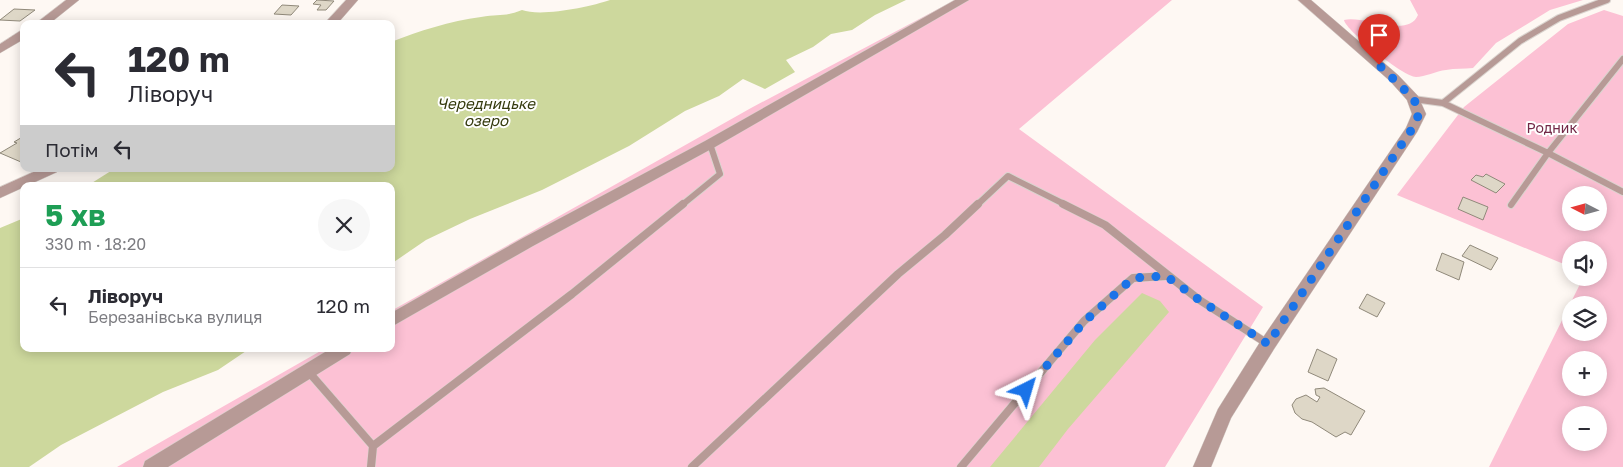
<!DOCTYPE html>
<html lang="uk">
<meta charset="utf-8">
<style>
:root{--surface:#fff;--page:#f7f7f7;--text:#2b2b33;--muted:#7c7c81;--line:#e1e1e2}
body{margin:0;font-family:"Golos Text",sans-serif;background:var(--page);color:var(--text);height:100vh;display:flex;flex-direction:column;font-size:19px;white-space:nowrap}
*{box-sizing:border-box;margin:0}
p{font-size:16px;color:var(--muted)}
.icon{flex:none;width:28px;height:28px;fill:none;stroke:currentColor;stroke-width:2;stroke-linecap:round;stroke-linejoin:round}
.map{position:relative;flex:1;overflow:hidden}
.panel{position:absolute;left:20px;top:182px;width:375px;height:170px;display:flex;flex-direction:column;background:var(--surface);border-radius:10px;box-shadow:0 2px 12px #0003}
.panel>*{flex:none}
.banner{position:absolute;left:20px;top:20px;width:375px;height:152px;border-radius:10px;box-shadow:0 2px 12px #0003;background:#fff;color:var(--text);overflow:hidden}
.needle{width:32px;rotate:276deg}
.fabs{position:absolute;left:1562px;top:186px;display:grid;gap:10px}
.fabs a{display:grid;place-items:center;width:45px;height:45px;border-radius:50%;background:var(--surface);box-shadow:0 2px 12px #0003;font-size:25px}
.pin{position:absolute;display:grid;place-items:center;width:42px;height:42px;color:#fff;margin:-51px -21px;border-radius:50% 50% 50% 0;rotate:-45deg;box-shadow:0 0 5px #0007}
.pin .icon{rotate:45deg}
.me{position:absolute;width:55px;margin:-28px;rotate:40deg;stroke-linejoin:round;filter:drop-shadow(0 0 4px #0008)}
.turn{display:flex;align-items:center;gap:18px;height:105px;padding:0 25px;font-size:22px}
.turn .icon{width:65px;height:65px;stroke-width:2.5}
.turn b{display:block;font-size:35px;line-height:42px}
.then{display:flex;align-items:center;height:48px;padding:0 25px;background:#0003;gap:10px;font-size:19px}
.round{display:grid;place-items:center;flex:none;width:52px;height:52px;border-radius:26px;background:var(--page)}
.headline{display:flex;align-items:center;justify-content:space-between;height:85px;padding:0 25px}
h1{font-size:30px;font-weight:700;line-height:38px;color:#1e9e55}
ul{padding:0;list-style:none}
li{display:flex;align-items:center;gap:15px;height:75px;padding:0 25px;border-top:1px solid var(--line)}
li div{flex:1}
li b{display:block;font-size:19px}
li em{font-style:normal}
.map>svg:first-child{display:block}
.green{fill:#fcc1d4;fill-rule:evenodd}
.water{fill:#cdd89d}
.building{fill:#ded7c7;stroke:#90897a}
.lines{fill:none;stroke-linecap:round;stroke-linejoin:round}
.lane-far1-casing{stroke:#dad4cf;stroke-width:8}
.lane-casing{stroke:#dad4cf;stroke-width:9}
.street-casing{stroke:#dad4cf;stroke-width:1}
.lane-far1{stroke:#b79a96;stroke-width:6}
.lane{stroke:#b79a96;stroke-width:8}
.street{fill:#b79a96;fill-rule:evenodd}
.route{stroke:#1a73e8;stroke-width:9;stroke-dasharray:0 16.2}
.labels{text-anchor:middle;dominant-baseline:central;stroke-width:4;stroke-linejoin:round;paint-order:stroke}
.park-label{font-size:14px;fill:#722847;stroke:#fff}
.water-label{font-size:15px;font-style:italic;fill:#343a0d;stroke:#fff}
</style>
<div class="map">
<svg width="1623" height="467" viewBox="0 0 1623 467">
<rect width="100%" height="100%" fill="#fef8f3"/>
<!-- green -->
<path class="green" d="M 955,0 L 1172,0 L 1019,129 L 1263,307 L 1165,467 L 117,467 L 324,349 L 391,349 L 391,311 L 751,108 Z
M 1410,0 L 1583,0 L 1550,10 L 1496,43 L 1473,68 C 1464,69 1455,68 1446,70 C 1436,71 1425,77 1416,77 C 1404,77 1346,31 1344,20 C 1364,15 1408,39 1418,15 Z
M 1604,10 L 1623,16 L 1623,467 L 1489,467 L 1583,278 L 1599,278 L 1599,250 L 1571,250 L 1571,267 L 1397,195 L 1464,107 L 1568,24 ZM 1571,195 L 1599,195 L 1599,222 L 1571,222 ZM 1571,305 L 1599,305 L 1599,332 L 1571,332 ZM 1571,360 L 1599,360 L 1599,388 L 1571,388 ZM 1571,415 L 1599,415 L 1599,442 L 1571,442 Z"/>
<!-- water -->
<path class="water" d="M 610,0 L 906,0 L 875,15 L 852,30 L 831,34 L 813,47 L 786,60 L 795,72 L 765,89 L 743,79 L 719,96 L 685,111 L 629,146 L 542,190 L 470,219 L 426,240 L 391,264 L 391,186 L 87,186 L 114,169 L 391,169 L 391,42 C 419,31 450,21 481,17 C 499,14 504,17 522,10 C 541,17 590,7 610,0 Z
M 24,218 L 24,349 L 249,349 L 218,370 L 163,392 L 61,445 L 29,467 L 0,467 L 0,228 Z
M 1142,293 L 1160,301 L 1169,312 L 1068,429 L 1039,467 L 990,467 L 1095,340 Z"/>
<!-- building -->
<path class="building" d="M 317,0 L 334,1 L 326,10 L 317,10 L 321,5 L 313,4 Z
M 282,5 L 299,6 L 291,15 L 274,14 Z
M 14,9 L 35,10 L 20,21 L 0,20 Z
M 24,136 L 24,160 L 21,162 L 0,153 L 17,143 L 14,142 Z
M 1486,174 L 1505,184 L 1496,193 L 1471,180 L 1476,175 L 1483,177 Z
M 1463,197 L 1488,207 L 1483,220 L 1458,209 Z
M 1470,245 L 1498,258 L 1491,270 L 1462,256 Z
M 1442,253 L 1464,262 L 1459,280 L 1436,270 Z
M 1367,294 L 1385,303 L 1377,317 L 1359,308 Z
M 1317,349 L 1337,359 L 1328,381 L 1308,372 Z
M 1324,388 L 1365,411 L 1351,435 L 1345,432 L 1336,437 L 1312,422 L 1302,419 L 1295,413 L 1292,405 L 1296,399 L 1306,395 L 1317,402 L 1320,397 L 1316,395 L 1315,389 Z"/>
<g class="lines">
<defs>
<path id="lane-far1" d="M 1413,99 L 1443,103 L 1548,153 L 1623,192
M 1443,103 L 1520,41 L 1559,18 L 1607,0
M 682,205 L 720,174 L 710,144
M 977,205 L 1008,176 L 1066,205
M 1511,205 L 1548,153 L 1623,59"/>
<path id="lane" d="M 1063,204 L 1105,225 L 1198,299 L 1268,344
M 307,370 L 373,446
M 371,467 L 373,446 L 572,294 L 683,204
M 692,467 L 898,274 L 945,235 L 978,204
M 961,467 L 1084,321 L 1133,278 L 1166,276"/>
<path id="street" d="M 66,0 L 79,0 L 49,24 L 35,24 Z
M 346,0 L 358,0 L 337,24 L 324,24 Z
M 955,0 L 969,0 L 715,147 L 533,246 L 391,327 L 391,313 L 523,238 L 705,141 Z
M 1298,0 L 1311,0 L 1398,75 L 1418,96 L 1426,114 L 1417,132 L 1274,349 L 1231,418 L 1211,467 L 1193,467 L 1218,409 L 1262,339 L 1406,128 L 1412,114 L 1407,100 L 1390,81 Z
M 20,31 L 24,31 L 24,39 L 0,53 L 0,44 Z
M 40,169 L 59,169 L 57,172 L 0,198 L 0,187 Z
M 330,349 L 352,349 L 350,354 L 168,467 L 143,467 L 145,461 Z"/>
</defs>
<!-- lane-far1 casing -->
<use href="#lane-far1" class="lane-far1-casing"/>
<!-- lane casing -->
<use href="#lane" class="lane-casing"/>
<!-- street casing -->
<use href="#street" class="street-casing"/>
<!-- lane-far1 -->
<use href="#lane-far1" class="lane-far1"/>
<!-- lane -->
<use href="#lane" class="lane"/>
<!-- street -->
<use href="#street" class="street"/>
</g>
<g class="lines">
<!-- route -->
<path class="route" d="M 1026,390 L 1084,322 L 1133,278 L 1166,276 L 1198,299 L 1268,344 L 1412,129 L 1419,114 L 1414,99 L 1379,65"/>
</g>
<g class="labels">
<!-- park labels -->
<g class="park-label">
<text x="1552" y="127">Родник</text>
</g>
<!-- water labels -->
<g class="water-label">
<text x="486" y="103">Чередницьке<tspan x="486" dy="17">озеро</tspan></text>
</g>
</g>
</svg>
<div class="fabs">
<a><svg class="needle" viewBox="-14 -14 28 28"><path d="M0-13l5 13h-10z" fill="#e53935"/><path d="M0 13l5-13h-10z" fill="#7c7c81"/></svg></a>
<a><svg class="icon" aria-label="sound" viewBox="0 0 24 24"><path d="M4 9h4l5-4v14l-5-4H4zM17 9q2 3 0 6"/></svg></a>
<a><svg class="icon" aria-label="layers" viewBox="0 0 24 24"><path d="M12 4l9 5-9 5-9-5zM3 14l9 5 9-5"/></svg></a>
<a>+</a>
<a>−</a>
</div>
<div class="pin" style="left:1379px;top:65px;background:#d93025"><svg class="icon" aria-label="arrive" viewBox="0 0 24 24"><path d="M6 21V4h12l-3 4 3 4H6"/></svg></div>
<svg class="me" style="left:1026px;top:390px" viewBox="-20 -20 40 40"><path d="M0-17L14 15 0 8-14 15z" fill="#1a73e8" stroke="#fff" stroke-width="4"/></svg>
<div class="banner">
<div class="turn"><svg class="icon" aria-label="left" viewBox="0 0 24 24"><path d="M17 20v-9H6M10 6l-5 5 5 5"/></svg><div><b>120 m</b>Ліворуч</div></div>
<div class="then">Потім<svg class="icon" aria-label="left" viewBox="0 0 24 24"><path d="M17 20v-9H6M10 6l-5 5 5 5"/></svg></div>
</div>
<section class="panel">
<div class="headline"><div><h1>5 хв</h1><p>330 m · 18:20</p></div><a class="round"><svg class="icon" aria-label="close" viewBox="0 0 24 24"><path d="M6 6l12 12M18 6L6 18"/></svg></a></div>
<ul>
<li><svg class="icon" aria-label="left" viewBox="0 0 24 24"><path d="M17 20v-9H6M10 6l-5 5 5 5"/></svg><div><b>Ліворуч</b><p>Березанівська вулиця</p></div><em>120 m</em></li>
</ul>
</section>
</div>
